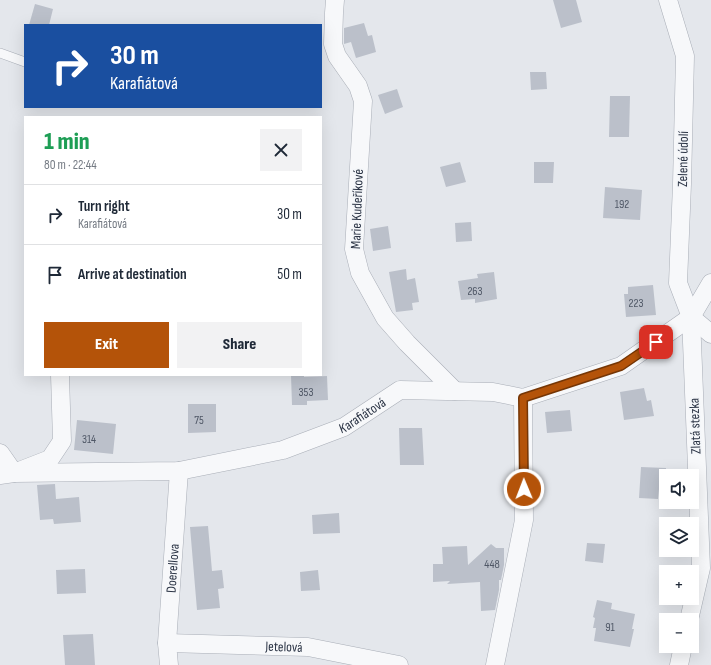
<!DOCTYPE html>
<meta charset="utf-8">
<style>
:root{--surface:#fff;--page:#f2f2f3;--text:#1f2937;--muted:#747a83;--line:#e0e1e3;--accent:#b45309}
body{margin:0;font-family:"Sofia Sans Condensed",sans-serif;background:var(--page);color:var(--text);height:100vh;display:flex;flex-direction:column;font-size:15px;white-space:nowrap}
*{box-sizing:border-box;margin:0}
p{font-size:13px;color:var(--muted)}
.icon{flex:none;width:22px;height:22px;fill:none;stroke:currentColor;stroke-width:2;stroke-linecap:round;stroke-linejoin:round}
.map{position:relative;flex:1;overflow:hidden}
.sheet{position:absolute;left:24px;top:116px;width:298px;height:260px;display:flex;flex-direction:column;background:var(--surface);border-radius:0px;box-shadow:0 4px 16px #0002}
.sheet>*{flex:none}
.banner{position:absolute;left:24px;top:24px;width:298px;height:84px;border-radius:0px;box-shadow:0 4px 16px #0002;background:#1a4fa0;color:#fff;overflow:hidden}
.tools{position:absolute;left:659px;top:469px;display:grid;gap:8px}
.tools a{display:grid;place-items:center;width:40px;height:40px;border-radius:0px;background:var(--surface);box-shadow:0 4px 16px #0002;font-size:20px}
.pin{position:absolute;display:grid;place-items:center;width:34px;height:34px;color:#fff;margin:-17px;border-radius:8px;box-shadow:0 2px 6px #0006}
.me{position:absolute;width:44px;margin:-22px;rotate:359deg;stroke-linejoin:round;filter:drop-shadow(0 0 3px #0008)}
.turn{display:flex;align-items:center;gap:14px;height:84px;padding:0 20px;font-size:18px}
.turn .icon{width:52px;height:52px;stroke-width:2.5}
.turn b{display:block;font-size:28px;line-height:34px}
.round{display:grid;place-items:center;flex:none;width:42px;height:42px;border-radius:0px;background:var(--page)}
.overview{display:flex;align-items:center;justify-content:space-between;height:68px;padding:0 20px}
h1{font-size:24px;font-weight:800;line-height:30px;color:#1e9e55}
.cta{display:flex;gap:8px;margin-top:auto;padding:8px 20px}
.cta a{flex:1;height:46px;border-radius:0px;background:var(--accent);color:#fff;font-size:16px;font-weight:800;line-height:46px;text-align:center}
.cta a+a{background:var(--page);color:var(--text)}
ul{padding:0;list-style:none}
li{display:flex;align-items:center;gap:12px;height:60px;padding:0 20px;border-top:1px solid var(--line)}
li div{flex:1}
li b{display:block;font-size:15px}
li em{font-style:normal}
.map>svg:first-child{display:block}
.building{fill:#bbc0ca}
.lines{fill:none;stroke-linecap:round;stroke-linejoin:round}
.lane-casing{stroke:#a9aeb7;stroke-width:10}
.street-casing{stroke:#a9aeb7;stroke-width:19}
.lane{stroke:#f7f8fa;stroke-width:9}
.street{stroke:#f7f8fa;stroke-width:18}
.route-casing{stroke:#753606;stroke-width:10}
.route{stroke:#b45309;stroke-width:7}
.labels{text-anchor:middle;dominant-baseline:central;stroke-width:3.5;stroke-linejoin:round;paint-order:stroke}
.number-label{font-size:12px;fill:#4f5766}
.street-label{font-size:14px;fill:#2b3445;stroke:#f4f6f9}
</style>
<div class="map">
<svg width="711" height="665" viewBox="0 0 711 665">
<rect width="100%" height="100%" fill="#e4e7ec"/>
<!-- building -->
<path class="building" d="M 553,0 L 576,0 L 582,22 L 561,28 Z
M 35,4 L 53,9 L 49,25 L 29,25 Z
M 364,23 L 368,36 L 372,35 L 376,52 L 356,58 L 351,42 L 344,44 L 344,28 Z
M 530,72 L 546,72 L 547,89 L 531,90 Z
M 397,89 L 403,107 L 385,114 L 378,95 Z
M 610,96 L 630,96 L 629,137 L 609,137 Z
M 460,162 L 466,182 L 446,187 L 440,167 Z
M 534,162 L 554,162 L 553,183 L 534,183 Z
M 605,187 L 642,190 L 640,220 L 603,218 Z
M 471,222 L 472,241 L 456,242 L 455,223 Z
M 388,226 L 391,248 L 373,251 L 370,229 Z
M 406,269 L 407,280 L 415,278 L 419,302 L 412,303 L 413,310 L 396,312 L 389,272 Z
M 494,272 L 497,299 L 475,303 L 475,299 L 461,300 L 458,281 L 478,278 L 477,274 Z
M 653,285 L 656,315 L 626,317 L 624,294 L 628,294 L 628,287 Z
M 291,375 L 304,375 L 304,377 L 327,376 L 328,400 L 307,401 L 307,405 L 292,405 Z
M 644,388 L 647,401 L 651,400 L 654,416 L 624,420 L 620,392 Z
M 188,404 L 216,404 L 216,432 L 188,433 Z
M 570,410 L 572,431 L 547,433 L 545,412 Z
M 77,420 L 116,424 L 113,454 L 74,450 Z
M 399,428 L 422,428 L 424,465 L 400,465 Z
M 641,467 L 666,468 L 666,490 L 659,489 L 658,499 L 639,498 Z
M 55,484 L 56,499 L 79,497 L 81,522 L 54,524 L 53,519 L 40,520 L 37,485 Z
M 339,513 L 340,533 L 313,534 L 312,515 Z
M 208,526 L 212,571 L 222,570 L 224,588 L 218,589 L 220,608 L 197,610 L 190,527 Z
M 587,543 L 605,544 L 603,563 L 585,561 Z
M 491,544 L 496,548 L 504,548 L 504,565 L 501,580 L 499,580 L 499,590 L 495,610 L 481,611 L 480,582 L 447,584 L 450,581 L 433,582 L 433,564 L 443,564 L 442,547 L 467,546 L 468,565 Z
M 85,569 L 86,593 L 57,594 L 56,570 Z
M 318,570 L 320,590 L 301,591 L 300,572 Z
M 597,600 L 612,603 L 611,609 L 635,614 L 632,629 L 634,629 L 630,647 L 594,641 L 596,628 L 593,628 L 595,618 L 593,617 Z
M 93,634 L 95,665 L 65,665 L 63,635 Z"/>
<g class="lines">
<defs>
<path id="lane" d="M 0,53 L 25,62"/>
<g id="street">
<path d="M 335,0 L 334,13 L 333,44 L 337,56 L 358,86 L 363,101 L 354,249 L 360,273 L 385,318 L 407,343 L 455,391"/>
<path d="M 668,0 L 685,56 L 682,184 L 678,283 L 691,317 L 711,334"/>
<path d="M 0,453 L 14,473 L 50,459 L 62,441 L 60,375"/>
<path id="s1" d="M 0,475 L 14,473 L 179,471 L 283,450 L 344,427 L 400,390 L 493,392 L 523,398 L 621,366 L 691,317"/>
<path d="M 689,620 L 701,568 L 691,317 L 711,283"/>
<path id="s2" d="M 167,643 L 308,647 L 399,665"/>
<path id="s3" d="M 169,665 L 167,643 L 179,471"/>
<path d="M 495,665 L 524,520 L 523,398"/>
<path d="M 679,665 L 683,646"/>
</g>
</defs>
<!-- lane casing -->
<use href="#lane" class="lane-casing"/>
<!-- street casing -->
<use href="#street" class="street-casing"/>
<!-- lane -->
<use href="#lane" class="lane"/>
<!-- street -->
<use href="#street" class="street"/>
</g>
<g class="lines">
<defs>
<path id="route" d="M 524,489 L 523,398 L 621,366 L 656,342"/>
</defs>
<!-- route casing -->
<use href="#route" class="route-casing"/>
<!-- route -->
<use href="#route" class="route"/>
</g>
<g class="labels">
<!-- number labels -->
<g class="number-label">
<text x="622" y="204">192</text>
<text x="475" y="291">263</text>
<text x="636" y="303">223</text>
<text x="306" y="392">353</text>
<text x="199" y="420">75</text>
<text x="89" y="439">314</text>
<text x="492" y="564">448</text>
<text x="610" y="627">91</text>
</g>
<!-- street labels -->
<g class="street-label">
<text transform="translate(683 159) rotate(-89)">Zelené údolí</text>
<text transform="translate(357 209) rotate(-88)">Marie Kudeříkové</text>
<text stroke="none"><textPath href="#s1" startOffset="372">Karafiátová</textPath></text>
<text transform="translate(695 426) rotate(-92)">Zlatá stezka</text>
<text stroke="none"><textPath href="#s3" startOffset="97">Doerellova</textPath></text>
<text stroke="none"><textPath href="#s2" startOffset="117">Jetelová</textPath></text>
</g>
</g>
</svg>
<div class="tools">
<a><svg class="icon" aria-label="sound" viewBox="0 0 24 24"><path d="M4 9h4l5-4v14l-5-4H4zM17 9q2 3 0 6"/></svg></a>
<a><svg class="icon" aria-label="layers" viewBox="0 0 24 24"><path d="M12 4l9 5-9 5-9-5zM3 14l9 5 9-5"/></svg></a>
<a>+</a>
<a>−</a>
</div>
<div class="pin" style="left:656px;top:342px;background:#d93025"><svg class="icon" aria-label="arrive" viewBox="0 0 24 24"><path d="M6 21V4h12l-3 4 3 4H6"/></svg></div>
<svg class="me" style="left:524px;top:489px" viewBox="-20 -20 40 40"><circle r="17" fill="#b45309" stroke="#fff" stroke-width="3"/><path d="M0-11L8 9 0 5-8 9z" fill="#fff"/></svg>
<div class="banner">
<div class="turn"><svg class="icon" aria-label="right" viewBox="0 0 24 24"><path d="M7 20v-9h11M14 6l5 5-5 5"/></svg><div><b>30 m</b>Karafiátová</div></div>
</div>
<section class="sheet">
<div class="overview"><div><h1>1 min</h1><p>80 m · 22:44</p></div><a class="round"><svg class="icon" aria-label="close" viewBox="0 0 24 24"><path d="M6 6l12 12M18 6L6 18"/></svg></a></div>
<ul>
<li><svg class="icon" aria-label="right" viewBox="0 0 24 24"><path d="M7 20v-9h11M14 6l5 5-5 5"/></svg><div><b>Turn right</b><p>Karafiátová</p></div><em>30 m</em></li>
<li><svg class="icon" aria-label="arrive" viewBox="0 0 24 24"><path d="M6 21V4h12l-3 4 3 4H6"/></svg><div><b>Arrive at destination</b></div><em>50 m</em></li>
</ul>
<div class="cta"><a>Exit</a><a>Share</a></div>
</section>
</div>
